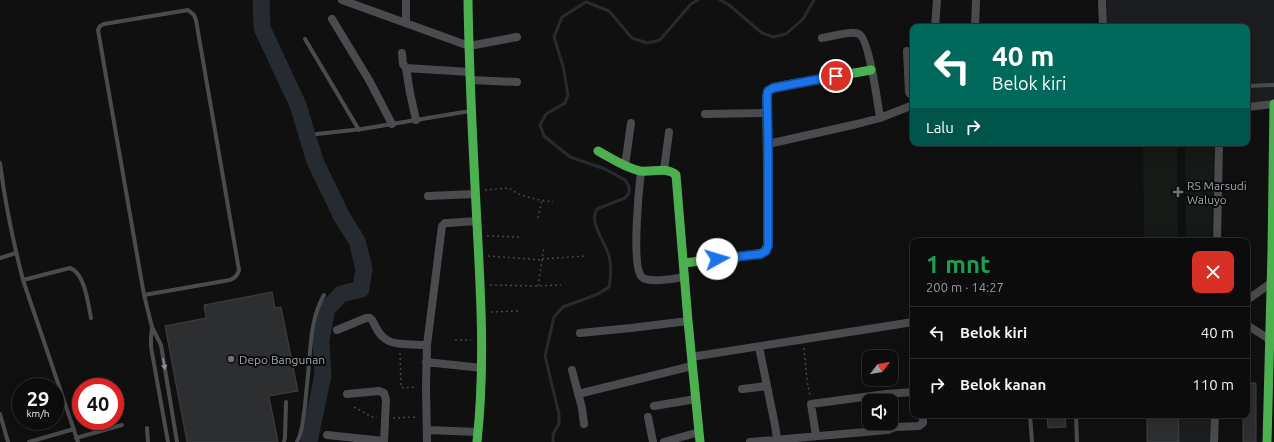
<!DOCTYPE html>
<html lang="id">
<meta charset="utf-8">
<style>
:root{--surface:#0c0c0c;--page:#1a1a1a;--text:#f1f3f6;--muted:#9a9b9d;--line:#2c2c2d}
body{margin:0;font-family:Ubuntu,sans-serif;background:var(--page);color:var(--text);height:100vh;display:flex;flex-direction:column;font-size:15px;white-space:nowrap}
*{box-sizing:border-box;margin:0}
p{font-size:13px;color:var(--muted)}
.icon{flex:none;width:22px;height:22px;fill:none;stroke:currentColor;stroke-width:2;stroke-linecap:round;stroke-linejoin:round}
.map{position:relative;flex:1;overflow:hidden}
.drawer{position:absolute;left:910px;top:238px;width:340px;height:180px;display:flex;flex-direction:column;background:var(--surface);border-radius:8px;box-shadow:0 4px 16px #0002,0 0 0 1px var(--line)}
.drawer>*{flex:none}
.banner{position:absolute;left:910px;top:24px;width:340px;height:122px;border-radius:8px;box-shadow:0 4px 16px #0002,0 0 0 1px var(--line);background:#00695c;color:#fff;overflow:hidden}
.needle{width:26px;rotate:59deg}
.buttons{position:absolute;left:862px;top:350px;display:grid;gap:8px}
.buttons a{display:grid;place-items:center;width:36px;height:36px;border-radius:8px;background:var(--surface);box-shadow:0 4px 16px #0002,0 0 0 1px var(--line);font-size:20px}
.speed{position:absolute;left:12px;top:378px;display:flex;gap:8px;font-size:20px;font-weight:700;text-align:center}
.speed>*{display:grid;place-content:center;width:52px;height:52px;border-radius:50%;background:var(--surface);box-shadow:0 4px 16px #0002,0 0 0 1px var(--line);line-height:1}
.speed small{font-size:10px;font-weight:400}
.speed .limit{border:6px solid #d22;background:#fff;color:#111}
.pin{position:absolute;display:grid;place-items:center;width:34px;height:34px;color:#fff;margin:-17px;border:2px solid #fff;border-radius:50%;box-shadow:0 1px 4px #0007}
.me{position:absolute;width:44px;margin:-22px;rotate:84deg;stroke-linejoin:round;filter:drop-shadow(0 0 3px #0008)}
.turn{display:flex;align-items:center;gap:14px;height:84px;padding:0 16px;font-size:18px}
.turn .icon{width:52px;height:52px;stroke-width:2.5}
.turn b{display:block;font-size:28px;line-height:34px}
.then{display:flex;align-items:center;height:38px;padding:0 16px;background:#0003;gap:8px;font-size:15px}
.round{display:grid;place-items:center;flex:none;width:42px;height:42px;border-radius:8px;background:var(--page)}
.summary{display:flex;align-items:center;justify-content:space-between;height:68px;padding:0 16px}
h1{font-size:24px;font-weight:700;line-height:30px;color:#1e9e55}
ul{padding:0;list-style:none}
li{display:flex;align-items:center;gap:12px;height:52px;padding:0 16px;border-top:1px solid var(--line)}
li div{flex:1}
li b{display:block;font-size:15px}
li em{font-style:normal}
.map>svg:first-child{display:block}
.built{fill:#1c1d1f}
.green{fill:#151a16}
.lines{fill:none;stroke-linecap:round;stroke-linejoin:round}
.stream{stroke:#252b30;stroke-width:3}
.river{stroke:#252b30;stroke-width:17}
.building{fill:#2d2e30;stroke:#3f4043}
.path{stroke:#46474a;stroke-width:1.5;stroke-dasharray:2 3;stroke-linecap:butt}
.lane{stroke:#4a4b4f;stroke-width:4}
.street{stroke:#4a4b4f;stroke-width:8}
.fast{stroke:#4caf50;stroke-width:9}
.oneway{fill:#8b8f98}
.route-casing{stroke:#114b97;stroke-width:10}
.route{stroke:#1a73e8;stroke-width:7}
.poi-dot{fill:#6e7278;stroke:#0a0a0b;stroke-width:1.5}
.labels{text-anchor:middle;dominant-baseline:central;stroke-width:4;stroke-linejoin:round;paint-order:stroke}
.poi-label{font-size:12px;fill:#a1a6b0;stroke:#0a0a0b;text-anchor:start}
</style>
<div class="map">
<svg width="1274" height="442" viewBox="0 0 1274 442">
<rect width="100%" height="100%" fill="#101010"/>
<!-- built -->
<path class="built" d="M 1107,0 L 1274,0 L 1274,100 L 1247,103 L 1247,27 L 1107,27 Z
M 1178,415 L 1210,415 L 1210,442 L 1179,442 Z"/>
<!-- green -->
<path class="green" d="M 1143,143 L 1177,143 L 1178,241 L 1144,241 Z
M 1185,143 L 1214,143 L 1212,241 L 1186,241 Z"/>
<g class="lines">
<!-- stream -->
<path class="stream" d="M 720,0 L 729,5 L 762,33 L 773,37 L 786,34 L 803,19 L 814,0
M 553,442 L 553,434 L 559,424 L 559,414 L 545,356 L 554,317 L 563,307 L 598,294 L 609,287 C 611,276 612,267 609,256 C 606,243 588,222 597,209 L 625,198 L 629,193 L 629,186 L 625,180 L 605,169 L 570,157 L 544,136 L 540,125 L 546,114 L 565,103 L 568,95 L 563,66 L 554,37 L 562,17 L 586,2 L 609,11 L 632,38 L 647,43 L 660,40 L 691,4 L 698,0"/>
<!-- river -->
<path class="river" d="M 261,0 L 262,28 L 298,105 L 315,161 L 342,217 L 357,241 L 364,269 L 361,289 L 341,294 L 327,309 L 321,340 L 323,375 L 309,442"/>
</g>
<!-- building -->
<path class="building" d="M 272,292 L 275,308 L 281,307 L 298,391 L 269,396 L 278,442 L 187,442 L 165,326 L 206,318 L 204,305 Z
M 1247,383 L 1256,383 L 1256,442 L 1243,442 L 1243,415 L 1247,415 Z
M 1047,415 L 1065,415 L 1066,427 L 1048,428 Z
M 1147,415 L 1178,415 L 1179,442 L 1147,442 Z"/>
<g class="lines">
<!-- path -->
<path class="path" d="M 485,190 L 509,188 C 520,197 539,200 553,202
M 538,218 L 542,200
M 487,236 L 520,237
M 488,256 L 542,260
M 542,259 L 587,256
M 490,285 L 536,286 L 561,285
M 538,286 L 544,247
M 491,312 L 518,311
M 455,340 L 471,340
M 804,348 L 807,380 L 810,396
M 400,353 L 401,387 L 403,388 L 417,387
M 354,407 L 372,417 L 377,417
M 393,418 L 417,417"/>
<!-- lane -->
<path class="lane" d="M 305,39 L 359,130
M 1247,86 L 1274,85
M 317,134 L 362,129 L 470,111
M 0,163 C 5,203 13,241 23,280 L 78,442
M 0,258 L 16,253
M 23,280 L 70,268 C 85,273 88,304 91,318
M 144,295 L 230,280 C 235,278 238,275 239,270 L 196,20 L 194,15 L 188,10 L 104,24 L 100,26 L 98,30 L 144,295 L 152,327 L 161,345 L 177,442
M 152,328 L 151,338 L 151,347 L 168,442
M 0,414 L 8,442
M 1030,415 L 1032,442
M 1076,415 L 1077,442
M 147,428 L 148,442
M 76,438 L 122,425
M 29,442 L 74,429
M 284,442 L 285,438 L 286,402
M 297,442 C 303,432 303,418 305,406 C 306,392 308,378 309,363 C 311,339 312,316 324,295"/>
<!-- street -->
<path class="street" d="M 342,0 L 469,46 L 517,37
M 1102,0 L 1103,27
M 332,19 L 369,80 L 392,124
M 406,23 L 406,0
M 935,27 L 937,0
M 975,27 L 976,0
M 822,38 C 831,37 852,30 859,34 C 869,39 878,105 880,118
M 907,51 L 909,92 L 910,94 L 913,95
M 402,53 L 403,64 L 406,68 L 470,72
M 406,68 L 410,93 L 416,120
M 470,80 L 517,82
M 1247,107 L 1274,104
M 705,114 L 767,113
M 768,144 L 857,124 L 880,118 L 913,105
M 625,166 L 631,123
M 664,170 L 669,132
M 641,171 C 639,188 631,268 642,277 C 650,284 675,278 685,277
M 428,196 L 475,194
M 1217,241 L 1219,143
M 1247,300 L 1271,283
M 1247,325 L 1269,339
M 337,330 L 366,318 L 370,318 L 372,320 C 376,327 379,336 387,340 C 396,346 416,344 427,345
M 580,333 L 631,328 L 688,321
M 759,347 L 775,425 L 777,439
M 691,357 C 765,346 839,333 913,322
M 426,362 L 482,368
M 572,370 L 582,408 L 584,424
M 742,389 L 767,386
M 347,394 L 379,391 L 384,393 L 386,400 L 384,442
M 578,394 L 692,366
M 654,406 L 696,399
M 648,417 L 653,442
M 427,430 L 478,432
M 327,435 L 384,441
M 816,436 L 811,404 L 886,394 L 913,392
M 427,442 L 426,387 L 427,345 L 442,226 L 445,223 L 448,223 L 477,221
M 664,442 L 699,432
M 750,442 L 888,430 L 895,427 L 919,426 L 923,423 L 923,415
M 1214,442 L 1215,415"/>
<!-- fast -->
<path class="fast" d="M 468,0 C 469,75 473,149 477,224 C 481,297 485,369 477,442
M 598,151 C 611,158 625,168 640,171 C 651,173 667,166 676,175 L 688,321 L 700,442
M 684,263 L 758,254 C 765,253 767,249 768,243 L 767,96 L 768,91 L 776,87 L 871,70
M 1267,442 L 1272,252 L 1274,104"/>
</g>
<!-- one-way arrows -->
<defs><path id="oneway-solid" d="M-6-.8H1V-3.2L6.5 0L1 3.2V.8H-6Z"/></defs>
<use class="oneway" href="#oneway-solid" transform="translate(164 364) rotate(80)"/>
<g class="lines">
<defs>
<path id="route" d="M 717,259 L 761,254 L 766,251 L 768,246 L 768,144 L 767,96 L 768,91 L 773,88 L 836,76"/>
</defs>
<!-- route casing -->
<use href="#route" class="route-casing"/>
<!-- route -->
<use href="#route" class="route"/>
</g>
<!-- markers -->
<g class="poi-dot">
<path d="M1176 186h4v4h4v4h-4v4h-4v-4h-4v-4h4z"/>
<circle cx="231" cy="359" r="4"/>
</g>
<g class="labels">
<!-- poi labels -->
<g class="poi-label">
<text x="1187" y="185">RS Marsudi<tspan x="1187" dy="14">Waluyo</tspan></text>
<text x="239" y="359">Depo Bangunan</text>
</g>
</g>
</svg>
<div class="buttons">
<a><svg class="needle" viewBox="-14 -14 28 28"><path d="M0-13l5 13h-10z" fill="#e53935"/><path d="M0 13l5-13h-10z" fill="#9a9b9d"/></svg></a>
<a><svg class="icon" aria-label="sound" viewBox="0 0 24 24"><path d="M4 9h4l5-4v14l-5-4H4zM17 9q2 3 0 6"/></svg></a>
</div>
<div class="speed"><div>29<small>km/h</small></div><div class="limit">40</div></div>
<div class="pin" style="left:836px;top:76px;background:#d93025"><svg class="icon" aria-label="arrive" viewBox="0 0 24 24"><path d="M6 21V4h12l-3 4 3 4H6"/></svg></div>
<svg class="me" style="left:717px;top:259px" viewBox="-20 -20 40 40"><circle r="19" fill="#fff"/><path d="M0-13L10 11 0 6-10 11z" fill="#1a73e8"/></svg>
<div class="banner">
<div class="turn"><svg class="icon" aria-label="left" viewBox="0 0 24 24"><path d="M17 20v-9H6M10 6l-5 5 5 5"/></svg><div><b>40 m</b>Belok kiri</div></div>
<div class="then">Lalu<svg class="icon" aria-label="right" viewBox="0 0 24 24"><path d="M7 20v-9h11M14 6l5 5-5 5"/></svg></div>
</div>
<section class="drawer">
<div class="summary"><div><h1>1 mnt</h1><p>200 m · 14:27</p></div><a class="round" style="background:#d93025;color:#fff"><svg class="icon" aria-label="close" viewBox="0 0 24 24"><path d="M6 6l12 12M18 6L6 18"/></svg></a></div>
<ul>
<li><svg class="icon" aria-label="left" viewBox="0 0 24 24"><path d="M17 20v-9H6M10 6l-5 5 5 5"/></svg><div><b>Belok kiri</b></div><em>40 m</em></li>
<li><svg class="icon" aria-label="right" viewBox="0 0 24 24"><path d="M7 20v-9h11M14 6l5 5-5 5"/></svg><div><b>Belok kanan</b></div><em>110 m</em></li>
</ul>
</section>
</div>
